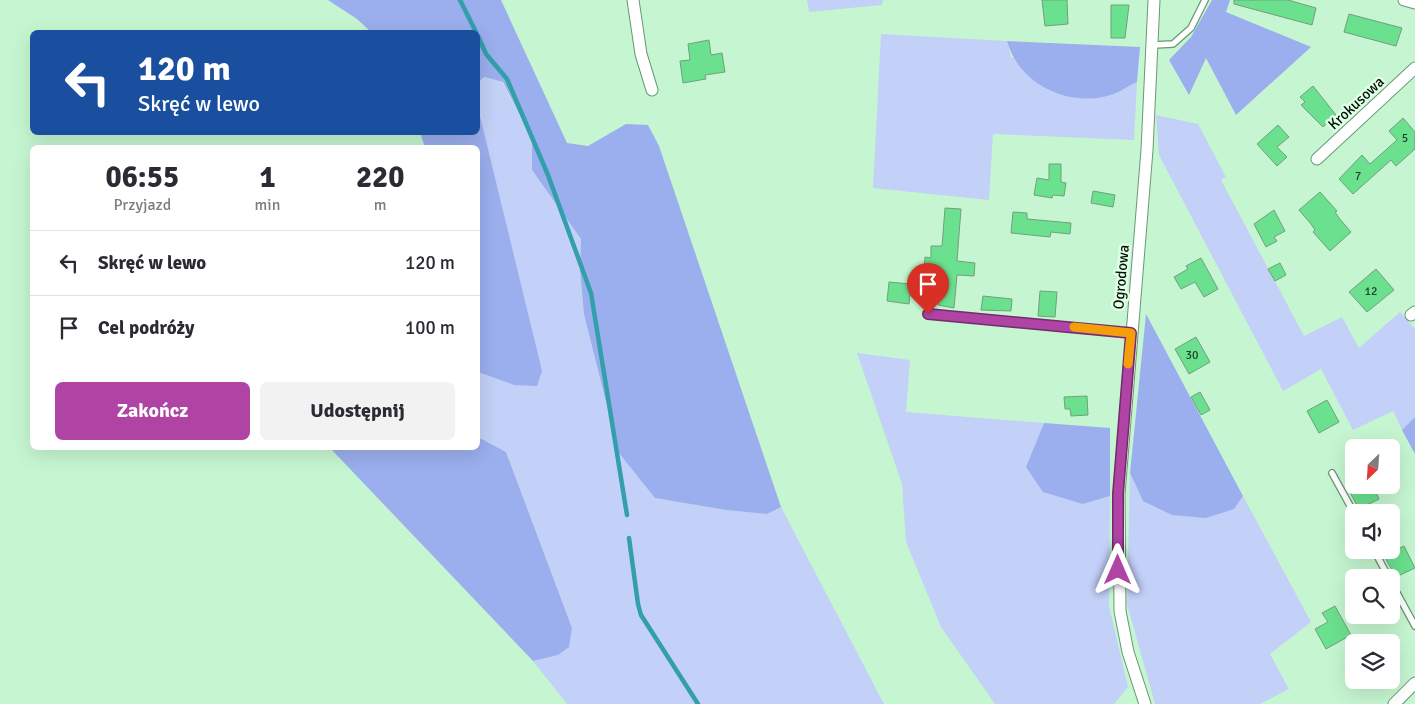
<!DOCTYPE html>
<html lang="pl">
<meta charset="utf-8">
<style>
:root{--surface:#fff;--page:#f2f2f3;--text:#2b2b33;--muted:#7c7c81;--line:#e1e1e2;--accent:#af44a5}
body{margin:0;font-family:Signika,sans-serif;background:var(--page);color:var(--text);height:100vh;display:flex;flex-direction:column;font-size:19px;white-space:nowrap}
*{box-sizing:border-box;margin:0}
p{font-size:16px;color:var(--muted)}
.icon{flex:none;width:28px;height:28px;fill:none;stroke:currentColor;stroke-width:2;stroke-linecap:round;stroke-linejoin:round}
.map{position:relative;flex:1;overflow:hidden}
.panel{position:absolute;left:30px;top:145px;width:450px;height:305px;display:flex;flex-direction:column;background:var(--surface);border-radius:8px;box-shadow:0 5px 20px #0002}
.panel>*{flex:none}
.banner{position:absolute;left:30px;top:30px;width:450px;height:105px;border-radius:8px;box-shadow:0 5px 20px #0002;background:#1a4fa0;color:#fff;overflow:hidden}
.needle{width:32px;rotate:205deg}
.controls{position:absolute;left:1345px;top:439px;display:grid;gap:10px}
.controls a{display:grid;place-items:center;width:55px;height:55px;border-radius:8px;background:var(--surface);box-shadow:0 5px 20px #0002;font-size:25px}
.pin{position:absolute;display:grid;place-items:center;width:42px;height:42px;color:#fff;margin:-51px -21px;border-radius:50% 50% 50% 0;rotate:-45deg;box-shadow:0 0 5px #0007}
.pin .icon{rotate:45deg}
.me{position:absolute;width:55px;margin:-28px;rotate:0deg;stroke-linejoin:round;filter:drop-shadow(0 0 4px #0008)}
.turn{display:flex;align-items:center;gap:18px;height:105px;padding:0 25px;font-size:22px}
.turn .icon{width:65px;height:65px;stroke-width:2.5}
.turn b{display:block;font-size:35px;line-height:42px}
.eta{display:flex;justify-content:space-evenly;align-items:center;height:85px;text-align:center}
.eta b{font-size:30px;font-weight:700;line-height:35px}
.primary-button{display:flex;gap:10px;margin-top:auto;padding:10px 25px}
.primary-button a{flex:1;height:58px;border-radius:8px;background:var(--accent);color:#fff;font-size:20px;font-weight:700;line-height:58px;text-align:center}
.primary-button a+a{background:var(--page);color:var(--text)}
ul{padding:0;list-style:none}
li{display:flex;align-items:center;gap:15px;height:65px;padding:0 25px;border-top:1px solid var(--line)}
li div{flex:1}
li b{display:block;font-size:19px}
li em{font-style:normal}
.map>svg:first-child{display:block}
.green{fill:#c3d0f7}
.forest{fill:#9baeed}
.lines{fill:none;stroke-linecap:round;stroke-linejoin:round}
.stream{stroke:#339eac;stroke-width:4.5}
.building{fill:#6be08e;stroke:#729f7d}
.lane-casing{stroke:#6a9775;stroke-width:8}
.street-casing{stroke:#6a9775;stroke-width:13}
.lane{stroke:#fff;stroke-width:5.5}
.street{stroke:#fff;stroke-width:11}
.route-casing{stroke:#722c6b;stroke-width:12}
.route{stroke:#af44a5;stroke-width:9}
.slow{stroke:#f59e0b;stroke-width:9}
.labels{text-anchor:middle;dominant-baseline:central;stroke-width:5;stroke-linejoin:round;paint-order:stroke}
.number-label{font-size:12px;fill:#1c4527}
.street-label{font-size:15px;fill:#021105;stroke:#e1fee7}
</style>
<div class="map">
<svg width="1415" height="704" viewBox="0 0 1415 704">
<rect width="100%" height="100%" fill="#c6f6d1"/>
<!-- green -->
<path class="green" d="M 807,0 L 883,0 L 882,5 L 809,12 Z
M 881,34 L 1007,41 L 1011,57 L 1116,93 L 1137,82 L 1134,140 L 993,134 L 989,200 L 873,188 Z
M 484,77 L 502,82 L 532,139 L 532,170 L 581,239 L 580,270 L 584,314 L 655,498 L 726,510 L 767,514 L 781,507 L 884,704 L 567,704 L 533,661 L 558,655 L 572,628 L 506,452 L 478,437 L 478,372 L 514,385 L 478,108 L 478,84 Z
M 1156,115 L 1198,124 L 1226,177 L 1221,180 L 1304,336 L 1342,317 L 1359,348 L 1400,312 L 1415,329 L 1415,417 L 1402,430 L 1393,411 L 1353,430 L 1321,369 L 1283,391 L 1159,155 Z
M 857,353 L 910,360 L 906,412 L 1044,423 L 1026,467 L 1083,504 L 1110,496 L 1109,606 L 1128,687 L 1114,704 L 995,704 L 941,627 L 906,542 L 902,484 Z
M 1130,473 L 1143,501 L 1234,509 L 1243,496 L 1311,622 L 1270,654 L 1289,689 L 1260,704 L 1155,704 L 1127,604 Z"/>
<!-- forest -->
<path class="forest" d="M 328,0 L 501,0 L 567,143 L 588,146 L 626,124 L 648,125 L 659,146 L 781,507 L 767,514 L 726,510 L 655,498 L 619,453 L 584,314 L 580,270 L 581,239 L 532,170 L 532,139 L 503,82 L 484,77 L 478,83 L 478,32 L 371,32 L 357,19 Z
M 1212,0 L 1230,0 L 1226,12 L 1311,47 L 1236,115 L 1206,58 L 1189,95 L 1169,60 L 1191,37 Z
M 1007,41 L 1140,47 L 1137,82 C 1130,85 1123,90 1116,93 C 1073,110 1019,86 1007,41 Z
M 478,108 L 542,371 L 537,386 L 514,385 L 478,372 L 478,148 L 425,147 L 420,133 L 478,132 Z
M 1146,314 L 1243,496 L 1234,509 L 1206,518 L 1172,515 L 1143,501 L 1130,473 Z
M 1415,417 L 1415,454 L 1402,430 Z
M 1044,423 L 1110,428 L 1110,496 L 1083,504 L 1043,492 L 1026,467 Z
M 478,437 L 506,452 L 572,628 L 569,647 L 558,655 L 533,661 L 330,448 L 478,448 Z"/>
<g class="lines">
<!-- stream -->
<path class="stream" d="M 460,0 L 476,32
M 478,36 L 486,54 L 507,79 L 548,175 L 591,293 L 627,515
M 629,538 L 638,604 L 641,615 L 698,704"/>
</g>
<!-- building -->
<path class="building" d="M 1042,0 L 1067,0 L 1068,24 L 1045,26 Z
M 1234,0 L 1288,0 L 1316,8 L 1312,25 L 1234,4 Z
M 1111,5 L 1129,5 L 1125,38 L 1111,38 Z
M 1349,14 L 1402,28 L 1396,46 L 1344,32 Z
M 709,40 L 711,55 L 722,53 L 725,72 L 705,75 L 706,79 L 683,83 L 680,61 L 690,60 L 688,44 Z
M 1313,86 L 1336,115 L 1323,127 L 1301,105 L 1305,102 L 1300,97 Z
M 1403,118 L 1415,132 L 1415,149 L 1396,166 L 1391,160 L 1353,194 L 1339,179 L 1362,155 L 1370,164 L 1397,140 L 1389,131 Z
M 1278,125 L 1289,137 L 1277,147 L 1287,157 L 1277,166 L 1257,144 Z
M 1049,164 L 1061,164 L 1061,182 L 1066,183 L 1064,196 L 1053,195 L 1052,198 L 1034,195 L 1037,178 L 1049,180 Z
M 1093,191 L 1115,195 L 1113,207 L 1091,203 Z
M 1320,192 L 1337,211 L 1335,212 L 1339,218 L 1351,232 L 1330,251 L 1313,232 L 1315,230 L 1311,224 L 1299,210 Z
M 945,208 L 961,209 L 957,261 L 975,263 L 974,276 L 957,275 L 954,308 L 938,305 L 941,271 L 924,270 L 925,257 L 931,258 L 931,246 L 942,246 Z
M 1274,210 L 1285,231 L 1274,237 L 1277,241 L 1266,247 L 1254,224 Z
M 1013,212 L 1027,213 L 1027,219 L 1071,223 L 1070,234 L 1051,232 L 1050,237 L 1011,233 Z
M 1201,258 L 1218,289 L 1204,297 L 1195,282 L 1181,289 L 1174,277 L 1188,269 L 1186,266 Z
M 1280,263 L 1286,275 L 1275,281 L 1268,269 Z
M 1376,269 L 1394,290 L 1367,312 L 1349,292 Z
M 889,282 L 911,284 L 909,304 L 887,301 Z
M 1040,291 L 1057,292 L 1055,317 L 1038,316 Z
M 983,296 L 1012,299 L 1011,311 L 981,310 Z
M 1196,337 L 1210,362 L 1189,374 L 1175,349 Z
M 1200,392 L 1210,410 L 1201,415 L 1191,397 Z
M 1087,396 L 1088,415 L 1071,416 L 1070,409 L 1065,409 L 1064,397 Z
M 1327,400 L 1339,422 L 1319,433 L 1307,411 Z
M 1346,485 L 1373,485 L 1379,499 L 1359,509 Z
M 1404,546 L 1415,568 L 1396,577 L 1384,556 Z
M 1335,606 L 1351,635 L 1326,649 L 1315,629 L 1328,622 L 1322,613 Z"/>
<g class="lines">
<defs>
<path id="lane" d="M 1153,45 L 1173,44 L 1191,28 L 1205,0
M 928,313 L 1131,333
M 1332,473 L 1354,513
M 1374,550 L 1389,578
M 1391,582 L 1415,626"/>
<path id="street" d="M 633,0 L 641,54 L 652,90
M 1404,0 L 1415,3
M 1317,159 L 1415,68
M 1411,315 L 1415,312
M 1145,704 L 1128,652 L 1120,611 L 1119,494 L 1147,150 L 1154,0
M 1394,704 L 1415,683"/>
</defs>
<!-- lane casing -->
<use href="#lane" class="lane-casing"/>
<!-- street casing -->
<use href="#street" class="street-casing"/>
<!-- lane -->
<use href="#lane" class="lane"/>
<!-- street -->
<use href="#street" class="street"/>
</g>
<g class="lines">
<defs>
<path id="route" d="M 928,314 L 1131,333 L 1118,494 L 1118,570"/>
</defs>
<!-- route casing -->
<use href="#route" class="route-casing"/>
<!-- route -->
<use href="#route" class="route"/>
<!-- slow -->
<path class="slow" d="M 1074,327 L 1131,333 L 1128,364"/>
</g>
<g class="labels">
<!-- number labels -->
<g class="number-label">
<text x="1405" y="138">5</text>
<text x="1358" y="176">7</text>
<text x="1371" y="291">12</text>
<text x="1192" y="355">30</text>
</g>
<!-- street labels -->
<g class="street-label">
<text transform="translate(1356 103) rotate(-43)">Krokusowa</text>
<text transform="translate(1121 277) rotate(-85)">Ogrodowa</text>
</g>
</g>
</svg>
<div class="controls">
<a><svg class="needle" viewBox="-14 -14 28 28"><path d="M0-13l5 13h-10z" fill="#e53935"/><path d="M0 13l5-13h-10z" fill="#7c7c81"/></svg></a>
<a><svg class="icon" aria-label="sound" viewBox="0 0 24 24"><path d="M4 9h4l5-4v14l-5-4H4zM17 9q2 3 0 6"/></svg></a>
<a><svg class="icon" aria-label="search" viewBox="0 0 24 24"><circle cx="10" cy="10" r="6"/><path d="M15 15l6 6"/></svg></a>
<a><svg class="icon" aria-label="layers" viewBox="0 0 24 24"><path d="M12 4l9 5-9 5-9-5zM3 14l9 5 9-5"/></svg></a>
</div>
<div class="pin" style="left:928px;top:314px;background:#d93025"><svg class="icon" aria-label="arrive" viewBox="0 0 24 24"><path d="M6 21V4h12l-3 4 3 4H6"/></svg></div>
<svg class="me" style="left:1118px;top:570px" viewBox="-20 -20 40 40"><path d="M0-17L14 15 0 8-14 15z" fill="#af44a5" stroke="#fff" stroke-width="4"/></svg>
<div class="banner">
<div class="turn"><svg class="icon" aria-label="left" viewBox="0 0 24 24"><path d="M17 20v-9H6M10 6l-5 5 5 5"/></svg><div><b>120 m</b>Skręć w lewo</div></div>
</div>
<section class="panel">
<div class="eta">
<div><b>06:55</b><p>Przyjazd</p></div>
<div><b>1</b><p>min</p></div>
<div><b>220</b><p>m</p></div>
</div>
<ul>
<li><svg class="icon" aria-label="left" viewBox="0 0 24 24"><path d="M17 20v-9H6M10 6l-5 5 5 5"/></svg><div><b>Skręć w lewo</b></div><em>120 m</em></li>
<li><svg class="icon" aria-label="arrive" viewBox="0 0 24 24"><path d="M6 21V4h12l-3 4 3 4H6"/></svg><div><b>Cel podróży</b></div><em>100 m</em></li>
</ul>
<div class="primary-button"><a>Zakończ</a><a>Udostępnij</a></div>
</section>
</div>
